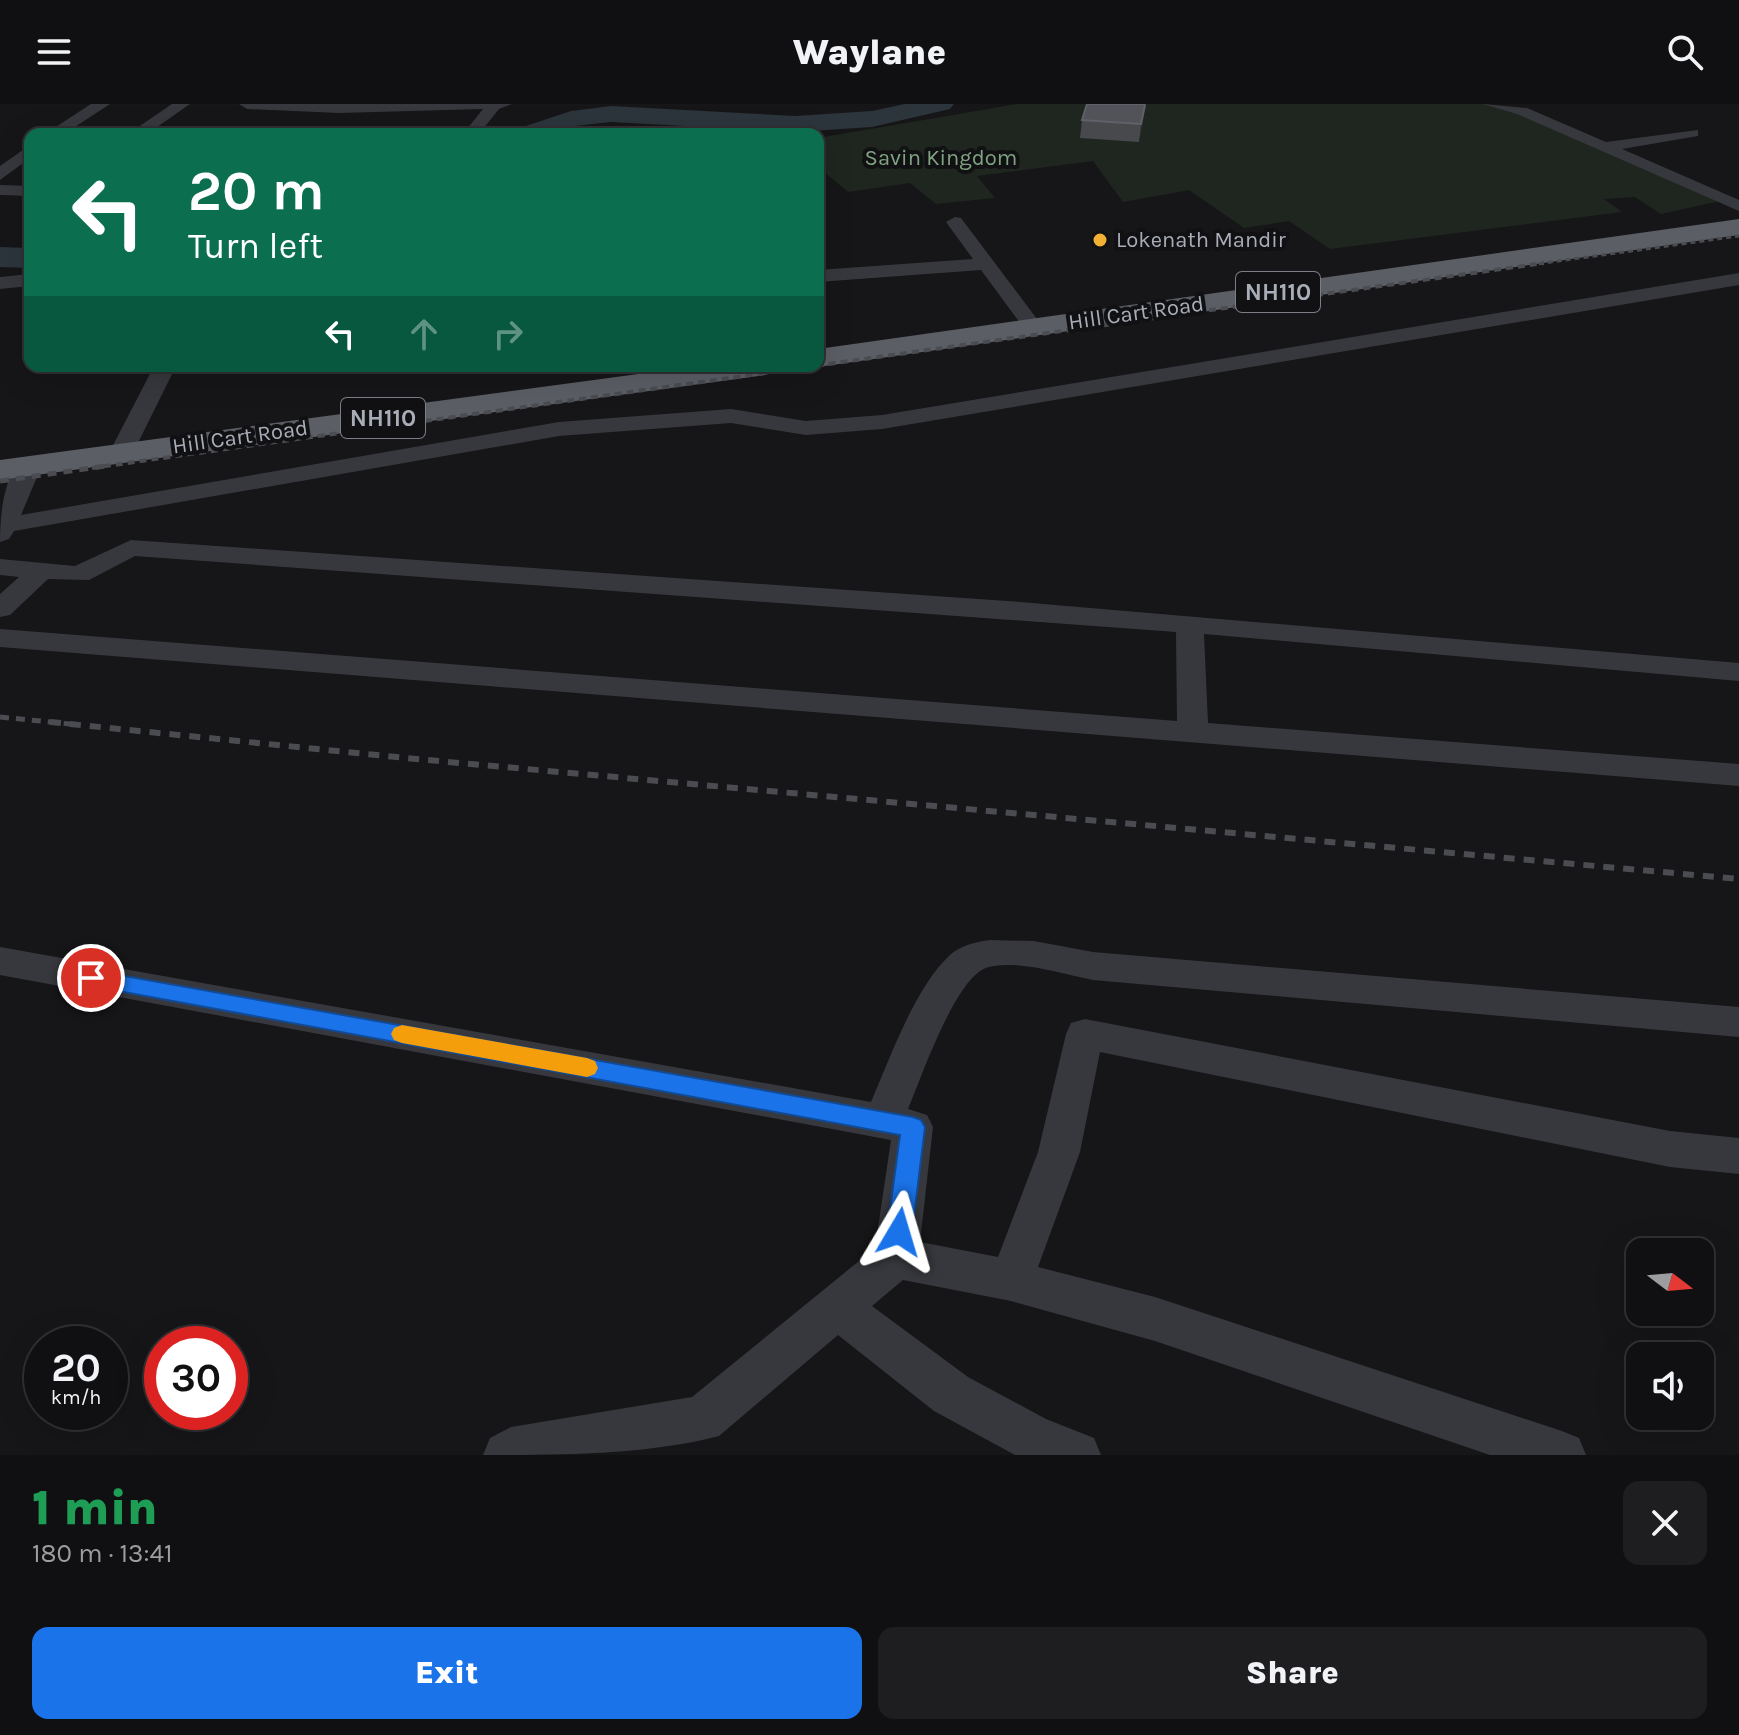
<!DOCTYPE html>
<meta charset="utf-8">
<style>
:root{--surface:#101012;--page:#1e1e20;--text:#f1f3f6;--muted:#9c9d9f;--line:#303032;--accent:#1a73e8}
body{margin:0;font-family:Karla,sans-serif;background:var(--page);color:var(--text);height:100vh;display:flex;flex-direction:column;font-size:30px;white-space:nowrap}
*{box-sizing:border-box;margin:0}
p{font-size:26px;color:var(--muted)}
.icon{flex:none;width:44px;height:44px;fill:none;stroke:currentColor;stroke-width:2;stroke-linecap:round;stroke-linejoin:round}
.map{position:relative;height:1351px;overflow:hidden}
.side{display:flex;flex-direction:column;background:var(--surface);flex:1}
.side>*{flex:none}
.banner{position:absolute;left:24px;top:24px;width:800px;height:244px;border-radius:16px;box-shadow:0 8px 32px #0002,0 0 0 2px var(--line);background:#0b6e4f;color:#fff;overflow:hidden}
.needle{width:52px;rotate:106deg}
.buttons{position:absolute;left:1626px;top:1134px;display:grid;gap:16px}
.buttons a{display:grid;place-items:center;width:88px;height:88px;border-radius:16px;background:var(--surface);box-shadow:0 8px 32px #0002,0 0 0 2px var(--line);font-size:40px}
.speed{position:absolute;left:24px;top:1222px;display:flex;gap:16px;font-size:40px;font-weight:700;text-align:center}
.speed>*{display:grid;place-content:center;width:104px;height:104px;border-radius:50%;background:var(--surface);box-shadow:0 8px 32px #0002,0 0 0 2px var(--line);line-height:1}
.speed small{font-size:20px;font-weight:400}
.speed .limit{border:12px solid #d22;background:#fff;color:#111}
.pin{position:absolute;display:grid;place-items:center;width:68px;height:68px;color:#fff;margin:-34px;border:4px solid #fff;border-radius:50%;box-shadow:0 2px 8px #0007}
.me{position:absolute;width:88px;margin:-44px;rotate:7deg;stroke-linejoin:round;filter:drop-shadow(0 0 6px #0008)}
.turn{display:flex;align-items:center;gap:28px;height:168px;padding:0 32px;font-size:36px}
.turn .icon{width:104px;height:104px;stroke-width:2.5}
.turn b{display:block;font-size:56px;line-height:68px}
.lanes{display:flex;align-items:center;height:76px;padding:0 32px;background:#0003;justify-content:center;gap:40px;direction:ltr}
.lanes .off{opacity:.35}
.round{display:grid;place-items:center;flex:none;width:84px;height:84px;border-radius:16px;background:var(--page)}
.head{display:flex;align-items:center;justify-content:space-between;height:136px;padding:0 32px}
h1{font-size:48px;font-weight:800;line-height:60px;color:#1e9e55}
.button{display:flex;gap:16px;margin-top:auto;padding:16px 32px}
.button a{flex:1;height:92px;border-radius:16px;background:var(--accent);color:#fff;font-size:32px;font-weight:800;line-height:92px;text-align:center}
.button a+a{background:var(--page);color:var(--text)}
header{display:flex;justify-content:space-between;align-items:center;height:104px;padding:0 32px;background:var(--surface);font-size:36px;font-weight:800}
.map>svg:first-child{display:block}
.green{fill:#1e261f}
.lines{fill:none;stroke-linecap:round;stroke-linejoin:round}
.river{fill:#2c353c;fill-rule:evenodd}
.minor{fill:#37383d;fill-rule:evenodd}
.trunk{fill:#5b5e65;fill-rule:evenodd}
.rail-far3{stroke:#4a4c52;stroke-width:3;stroke-dasharray:5 4;stroke-linecap:butt}
.rail-far2{stroke:#4a4c52;stroke-width:4;stroke-dasharray:7 5;stroke-linecap:butt}
.rail-far1{stroke:#4a4c52;stroke-width:5;stroke-dasharray:9 7;stroke-linecap:butt}
.rail{stroke:#4a4c52;stroke-width:6;stroke-dasharray:11 9;stroke-linecap:butt}
.wall{fill:#47494d}
.shaded-wall{fill:#2f3033}
.building{fill:#525359;stroke:#5f6168;stroke-width:2}
.route{fill:#1a73e8;stroke:#114b97;stroke-width:2}
.slow{fill:#f59e0b}
.poi-dot{fill:#f2b134;stroke:#111113;stroke-width:3}
.labels{text-anchor:middle;dominant-baseline:central;stroke-width:8;stroke-linejoin:round;paint-order:stroke}
.far-park-label{font-size:22px;fill:#7fa381;stroke:#111113}
.far-poi-label{font-size:22px;fill:#a8adb8;stroke:#111113;text-anchor:start}
.far-street-label{font-size:22px;fill:#a8adb8;stroke:#111113}
.shield{fill:#111113;stroke:#7b7e86;stroke-width:2}
.shield-label{font-size:24px;font-weight:bold;fill:#a8adb8}
</style>
<header><svg class="icon" aria-label="menu" viewBox="0 0 24 24"><path d="M4 6h16M4 12h16M4 18h16"/></svg>Waylane<svg class="icon" aria-label="search" viewBox="0 0 24 24"><circle cx="10" cy="10" r="6"/><path d="M15 15l6 6"/></svg></header>
<div class="map">
<svg width="1739" height="1351" viewBox="0 0 1739 1351">
<rect width="100%" height="100%" fill="#161618"/>
<!-- green -->
<path class="green" d="M 1017,0 L 1487,0 L 1517,7 L 1720,97 L 1661,110 L 1635,93 L 1604,95 L 1622,108 L 1330,145 L 1289,117 L 1244,124 L 1189,86 L 1123,98 L 1093,57 L 977,72 L 995,94 L 936,100 L 910,79 L 848,88 L 818,63 L 818,34 Z"/>
<g class="lines">
<!-- river -->
<path class="river" d="M 905,0 L 954,0 L 950,5 L 872,23 L 795,28 L 611,18 L 575,22 L 554,30 L 516,30 L 520,24 L 571,7 L 611,2 L 795,12 L 872,7 Z
M 0,143 L 30,144 L 30,164 L 0,163 Z"/>
<!-- minor -->
<path class="minor" d="M 91,0 L 110,0 L 64,30 L 45,30 Z
M 172,0 L 190,0 L 147,30 L 128,30 Z
M 239,0 L 512,0 L 499,5 L 479,30 L 463,30 L 483,5 L 339,9 L 247,5 Z
M 1483,0 L 1527,4 L 1606,38 L 1698,26 L 1698,32 L 1622,45 L 1739,96 L 1739,107 L 1517,10 Z
M 30,41 L 30,54 L 0,76 L 0,62 Z
M 0,81 L 30,82 L 30,92 L 0,91 Z
M 955,113 L 961,114 L 1040,219 L 1043,223 L 1040,227 L 1026,227 L 981,166 L 818,178 L 818,166 L 973,155 L 946,118 Z
M 1739,169 L 1739,181 L 882,325 L 806,331 L 731,319 L 559,332 L 14,427 L 9,435 L 0,438 C 0,415 3,360 30,354 L 42,361 L 21,411 L 559,318 L 731,305 L 806,317 L 882,311 Z
M 30,170 L 30,182 L 0,185 L 0,173 Z
M 154,262 L 176,262 L 133,349 L 129,354 L 113,354 L 109,349 Z
M 131,436 L 1020,498 L 1739,559 L 1739,577 L 1204,530 L 1208,619 L 1739,660 L 1739,682 L 0,543 L 0,525 L 1177,617 L 1176,528 L 135,452 L 89,476 L 48,475 L 10,511 L 0,513 L 0,490 L 19,473 L 0,471 L 0,455 L 75,462 Z
M 990,836 L 1034,837 L 1093,848 L 1739,903 L 1739,933 L 1093,876 C 1061,870 1022,856 989,863 C 956,870 921,975 908,1005 L 927,1011 L 933,1023 L 920,1138 L 998,1153 L 1038,1048 L 1066,930 L 1071,919 L 1085,915 L 1670,1027 L 1739,1034 L 1739,1070 L 1670,1063 L 1100,948 L 1080,1048 L 1038,1163 L 1155,1193 L 1562,1327 L 1579,1334 L 1586,1351 L 1490,1351 L 1155,1237 L 1011,1197 L 903,1176 L 872,1202 L 968,1273 L 1046,1315 L 1094,1334 L 1101,1351 L 1015,1351 L 934,1307 L 838,1231 L 719,1332 C 647,1351 559,1351 483,1351 L 490,1334 L 511,1323 L 692,1293 L 875,1144 L 891,1036 L 0,871 L 0,843 L 871,998 C 890,954 915,883 950,851 C 961,841 976,838 990,836 Z"/>
<!-- trunk -->
<path class="trunk" d="M 1739,115 L 1739,131 L 818,263 L 815,262 L 818,262 L 818,245 Z
M 698,262 L 780,262 L 776,268 L 765,271 L 0,376 L 0,356 Z"/>
<!-- rail-far3 -->
<path class="rail-far3" d="M 1530,161 L 1739,132"/>
<!-- rail-far2 -->
<path class="rail-far2" d="M 92,364 L 1544,159"/>
<!-- rail-far1 -->
<path class="rail-far1" d="M 0,377 L 106,362
M 0,613 L 70,620"/>
<!-- rail -->
<path class="rail" d="M 50,618 L 416,655 L 1739,775"/>
</g>
<!-- wall -->
<path class="wall" d="M 1145,1 L 1139,38 L 1080,34 L 1082,16 Z"/>
<!-- shaded-wall -->
<path class="shaded-wall" d="M 1145,1 L 1143,18 L 1139,38 L 1141,20 Z"/>
<!-- building -->
<path class="building" d="M 1087,0 L 1144,0 L 1145,1 L 1141,20 L 1082,16 Z"/>
<!-- route -->
<path class="route" d="M 91,866 L 913,1013 L 921,1016 L 925,1023 L 912,1128 L 908,1136 L 899,1139 L 891,1136 L 887,1128 L 900,1031 L 91,882 L 81,874 Z"/>
<!-- slow -->
<path class="slow" d="M 402,921 L 587,954 L 595,957 L 598,964 L 595,970 L 587,973 L 402,939 L 394,936 L 391,930 L 394,924 Z"/>
<!-- markers -->
<circle class="poi-dot" cx="1100" cy="136" r="8"/>
<g class="labels">
<!-- far-park labels -->
<g class="far-park-label">
<text x="941" y="54">Savin Kingdom</text>
</g>
<!-- far-poi labels -->
<g class="far-poi-label">
<text x="1116" y="136">Lokenath Mandir</text>
</g>
<!-- far-street labels -->
<g class="far-street-label">
<text transform="translate(1136 209) rotate(-8)">Hill Cart Road</text>
<text transform="translate(240 333) rotate(-8)">Hill Cart Road</text>
</g>
<!-- shield labels -->
<g class="shield">
<rect x="1236" y="168" width="84" height="40" rx="6"/>
<rect x="341" y="294" width="84" height="40" rx="6"/>
</g>
<g class="shield-label">
<text x="1278" y="188">NH110</text>
<text x="383" y="314">NH110</text>
</g>
</g>
</svg>
<div class="buttons">
<a><svg class="needle" viewBox="-14 -14 28 28"><path d="M0-13l5 13h-10z" fill="#e53935"/><path d="M0 13l5-13h-10z" fill="#9c9d9f"/></svg></a>
<a><svg class="icon" aria-label="sound" viewBox="0 0 24 24"><path d="M4 9h4l5-4v14l-5-4H4zM17 9q2 3 0 6"/></svg></a>
</div>
<div class="speed"><div>20<small>km/h</small></div><div class="limit">30</div></div>
<div class="pin" style="left:91px;top:874px;background:#d93025"><svg class="icon" aria-label="arrive" viewBox="0 0 24 24"><path d="M6 21V4h12l-3 4 3 4H6"/></svg></div>
<svg class="me" style="left:899px;top:1128px" viewBox="-20 -20 40 40"><path d="M0-17L14 15 0 8-14 15z" fill="#1a73e8" stroke="#fff" stroke-width="4"/></svg>
<div class="banner">
<div class="turn"><svg class="icon" aria-label="left" viewBox="0 0 24 24"><path d="M17 20v-9H6M10 6l-5 5 5 5"/></svg><div><b>20 m</b>Turn left</div></div>
<div class="lanes"><svg class="icon" aria-label="left" viewBox="0 0 24 24"><path d="M17 20v-9H6M10 6l-5 5 5 5"/></svg><svg class="icon off" aria-label="ahead" viewBox="0 0 24 24"><path d="M12 20V5M6 11l6-6 6 6"/></svg><svg class="icon off" aria-label="right" viewBox="0 0 24 24"><path d="M7 20v-9h11M14 6l5 5-5 5"/></svg></div>
</div>
</div>
<section class="side">
<div class="head"><div><h1>1 min</h1><p>180 m · 13:41</p></div><a class="round"><svg class="icon" aria-label="close" viewBox="0 0 24 24"><path d="M6 6l12 12M18 6L6 18"/></svg></a></div>
<div class="button"><a>Exit</a><a>Share</a></div>
</section>
